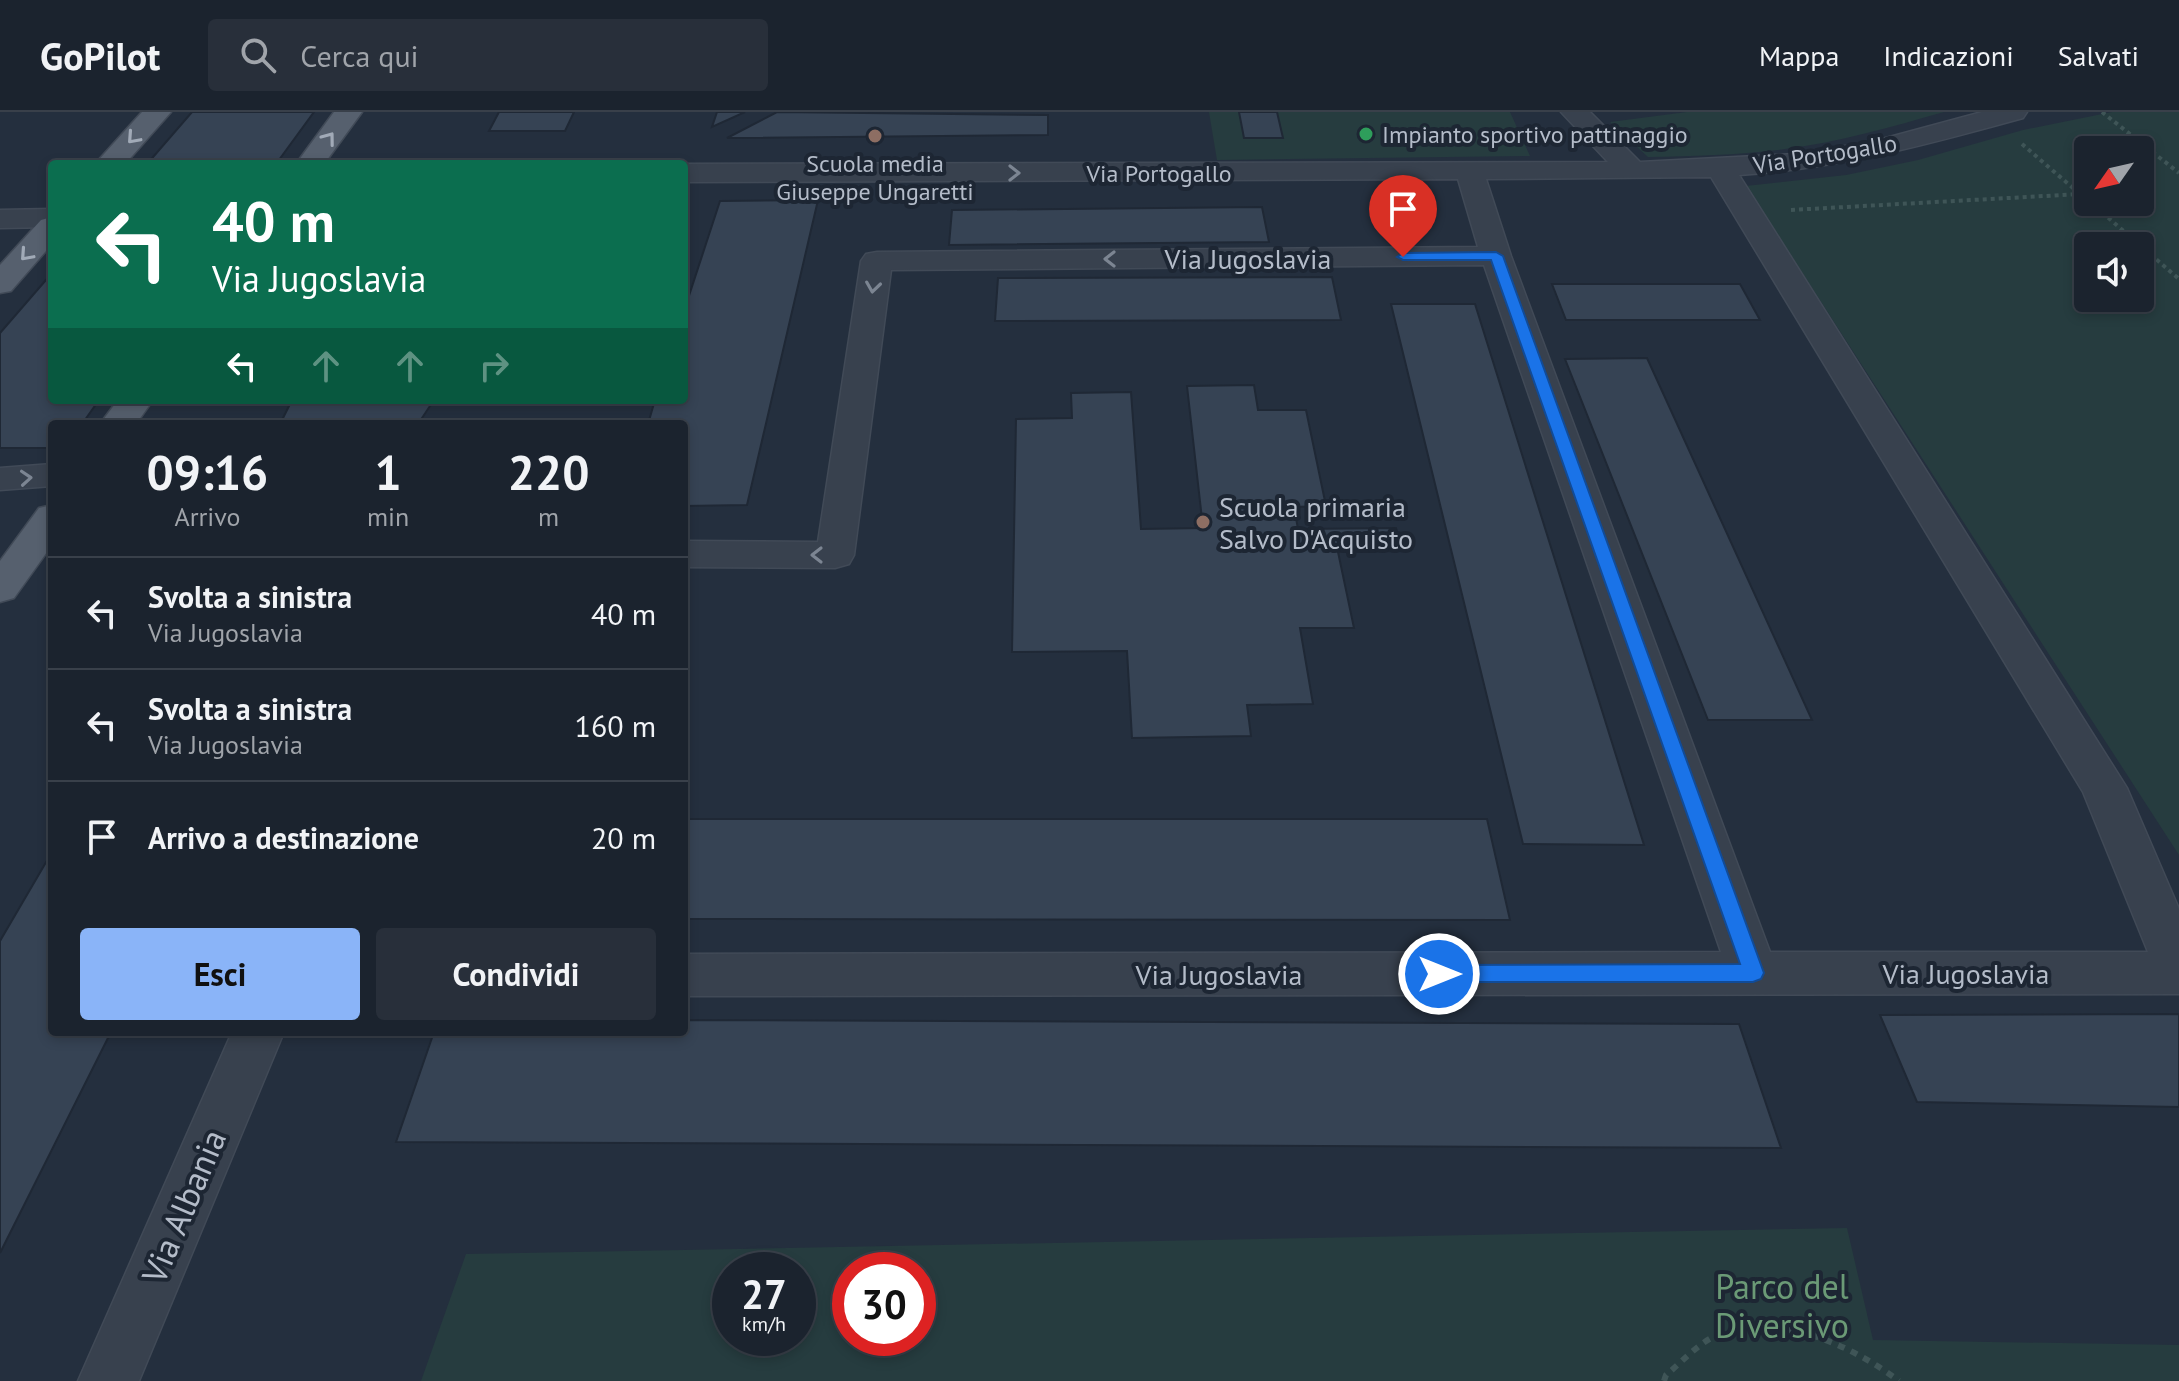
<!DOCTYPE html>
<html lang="it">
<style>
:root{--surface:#1b232e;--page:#282f3a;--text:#f1f3f6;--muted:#a0a4aa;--line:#39404a;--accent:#8ab4f8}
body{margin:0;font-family:"PT Sans",sans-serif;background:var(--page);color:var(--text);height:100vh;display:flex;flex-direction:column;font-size:30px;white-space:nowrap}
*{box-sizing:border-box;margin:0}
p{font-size:26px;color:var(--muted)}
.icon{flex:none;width:44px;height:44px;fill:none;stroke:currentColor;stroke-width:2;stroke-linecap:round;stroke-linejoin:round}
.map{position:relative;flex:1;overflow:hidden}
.side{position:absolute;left:48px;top:308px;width:640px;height:616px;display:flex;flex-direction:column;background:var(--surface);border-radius:8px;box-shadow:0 4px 12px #0003,0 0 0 2px var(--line)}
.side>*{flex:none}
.banner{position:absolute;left:48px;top:48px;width:640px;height:244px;border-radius:8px;box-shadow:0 4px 12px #0003,0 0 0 2px var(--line);background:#0b6e4f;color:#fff;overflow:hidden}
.needle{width:52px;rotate:236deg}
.buttons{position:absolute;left:2074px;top:24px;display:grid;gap:16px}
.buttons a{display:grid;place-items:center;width:80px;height:80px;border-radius:8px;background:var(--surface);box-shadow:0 4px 12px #0003,0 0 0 2px var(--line);font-size:40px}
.speed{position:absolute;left:712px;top:1140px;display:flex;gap:16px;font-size:40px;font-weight:700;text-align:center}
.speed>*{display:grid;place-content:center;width:104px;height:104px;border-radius:50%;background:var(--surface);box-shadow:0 4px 12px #0003,0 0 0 2px var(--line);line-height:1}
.speed small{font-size:20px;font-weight:400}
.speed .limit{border:12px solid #d22;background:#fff;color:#111}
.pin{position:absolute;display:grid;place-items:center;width:68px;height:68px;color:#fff;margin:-82px -34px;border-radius:50% 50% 50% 0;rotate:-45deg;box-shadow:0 0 8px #0007}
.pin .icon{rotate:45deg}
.me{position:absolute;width:88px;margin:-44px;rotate:90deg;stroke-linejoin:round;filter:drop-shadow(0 0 6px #0008)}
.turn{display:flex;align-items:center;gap:28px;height:168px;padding:0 32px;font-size:36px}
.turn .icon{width:104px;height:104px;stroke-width:2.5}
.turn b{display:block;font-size:56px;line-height:68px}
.lanes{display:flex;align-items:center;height:76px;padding:0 32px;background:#0003;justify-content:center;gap:40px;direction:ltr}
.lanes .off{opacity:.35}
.eta{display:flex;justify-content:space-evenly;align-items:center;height:136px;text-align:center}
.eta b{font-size:48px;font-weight:700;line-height:56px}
.action{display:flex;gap:16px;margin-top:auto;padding:16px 32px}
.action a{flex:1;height:92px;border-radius:8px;background:var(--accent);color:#111;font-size:32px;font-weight:700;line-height:92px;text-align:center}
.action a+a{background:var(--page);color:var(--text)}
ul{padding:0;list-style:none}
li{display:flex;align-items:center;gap:24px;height:112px;padding:0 32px;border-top:2px solid var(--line)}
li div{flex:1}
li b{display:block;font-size:30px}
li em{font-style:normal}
header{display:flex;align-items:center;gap:48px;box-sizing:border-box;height:112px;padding:0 40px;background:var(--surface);border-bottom:2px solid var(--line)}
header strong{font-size:38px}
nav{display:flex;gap:44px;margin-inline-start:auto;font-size:28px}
.search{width:560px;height:72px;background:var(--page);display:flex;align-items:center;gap:20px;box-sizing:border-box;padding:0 28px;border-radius:8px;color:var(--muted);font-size:30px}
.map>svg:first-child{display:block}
.green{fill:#263c3f;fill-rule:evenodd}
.building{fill:#364354;stroke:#1f2835;stroke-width:2}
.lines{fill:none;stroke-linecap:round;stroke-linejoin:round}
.minor-casing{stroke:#414a57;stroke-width:3}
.major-casing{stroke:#414a57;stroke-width:3}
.path-far1{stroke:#3f5557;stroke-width:4;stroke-dasharray:4 4;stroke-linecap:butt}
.path{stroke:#3f5557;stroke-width:6;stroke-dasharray:7 7;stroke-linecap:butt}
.minor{fill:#38414e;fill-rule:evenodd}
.major{fill:#56606e;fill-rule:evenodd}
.oneway{stroke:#a1aab7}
.oneway2{stroke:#7c8592}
.route{fill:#1a73e8;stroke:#114b97;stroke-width:2}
.leisure-dot{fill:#2e9e5b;stroke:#1d2633;stroke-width:3}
.education-dot{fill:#8d6e63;stroke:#1d2633;stroke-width:3}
.labels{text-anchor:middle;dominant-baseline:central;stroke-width:8;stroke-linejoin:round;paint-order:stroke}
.far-poi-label{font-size:24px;fill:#b4bcc9;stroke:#1d2633;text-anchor:start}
.far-street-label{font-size:24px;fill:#b4bcc9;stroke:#1d2633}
.street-label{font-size:28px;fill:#b4bcc9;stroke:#1d2633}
.poi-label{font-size:28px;fill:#b4bcc9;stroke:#1d2633;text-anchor:start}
.near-street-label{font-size:34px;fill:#b4bcc9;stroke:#1d2633}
.near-park-label{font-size:34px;fill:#6b9a76;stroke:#1d2633}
</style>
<header>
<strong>GoPilot</strong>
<div class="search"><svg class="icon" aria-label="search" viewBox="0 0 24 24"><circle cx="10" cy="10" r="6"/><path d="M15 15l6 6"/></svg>Cerca qui</div>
<nav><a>Mappa</a><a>Indicazioni</a><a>Salvati</a></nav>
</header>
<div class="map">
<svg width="2179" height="1269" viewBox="0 0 2179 1269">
<rect width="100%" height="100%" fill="#242f3e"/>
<!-- green -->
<path class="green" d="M 1209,0 L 1510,0 L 1530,44 L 1217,48 Z
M 1687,0 L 1944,0 C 1891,15 1839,30 1785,37 C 1740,43 1694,44 1648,45 L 1610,10 Z
M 2112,0 L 2179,0 L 2179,743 L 1746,74 L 1846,63 L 1918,48 L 2023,18 ZM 2140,38 L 2140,90 L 2088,90 L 2088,38 ZM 2140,134 L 2140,186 L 2088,186 L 2088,134 Z
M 1847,1116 L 1873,1228 L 2179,1233 L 2179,1269 L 421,1269 L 466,1142 ZM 798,1158 L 798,1226 L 730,1226 L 730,1158 ZM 918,1158 L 918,1226 L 850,1226 L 850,1158 Z"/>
<!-- building -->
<path class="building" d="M 192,0 L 314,0 L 276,52 L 147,52 Z
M 499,0 L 574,0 L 565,19 L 489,19 Z
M 717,0 L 745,0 L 712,15 Z
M 777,0 L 1048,3 L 1048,23 L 727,26 Z
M 1239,0 L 1277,0 L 1283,26 L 1244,26 Z
M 818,88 L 747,393 L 684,394 L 684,312 L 648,312 L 655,288 L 684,288 L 684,199 L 720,89 Z
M 1262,95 L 1269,130 L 949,133 L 952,98 Z
M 52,161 L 52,288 L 99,288 L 82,312 L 52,312 L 52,336 L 0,336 L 0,221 Z
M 1332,165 L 1341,208 L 995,209 L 998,166 Z
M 1552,172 L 1740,172 L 1760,208 L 1566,208 Z
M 1391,192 L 1475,192 L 1644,733 L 1523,732 Z
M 1647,246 L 1812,608 L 1708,608 L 1565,247 Z
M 1254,273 L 1258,298 L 1306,298 L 1326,394 L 1294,395 L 1298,417 L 1396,416 L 1402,439 L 1338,440 L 1354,516 L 1300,516 L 1313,592 L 1247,593 L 1251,624 L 1132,626 L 1127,539 L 1012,540 L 1016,307 L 1072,306 L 1071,281 L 1131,280 L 1141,417 L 1203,416 L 1187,274 Z
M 292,288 L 434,288 L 418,312 L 281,310 Z
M 684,707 L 1487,707 L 1510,808 L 684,807 Z
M 52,740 L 52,920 L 111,920 L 0,1141 L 0,829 Z
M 2179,902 L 2179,995 L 1917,990 L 1880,903 Z
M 684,908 L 1739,912 L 1781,1036 L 396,1030 L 434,920 L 684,920 Z"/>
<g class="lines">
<defs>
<path id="minor" d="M 1561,0 L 1590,0 L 1640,50 L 1795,42 L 1871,30 L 1982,0 L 2027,0 L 2023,6 C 1925,33 1841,56 1739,63 L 2127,676 L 2179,797 L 2179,882 L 684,884 L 684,842 L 1721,840 L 1484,153 L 891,158 L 854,443 L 849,452 L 835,456 L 684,455 L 684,429 L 818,430 L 861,149 L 866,142 L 877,140 L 1478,135 L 1458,67 L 684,70 L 684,52 L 1608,50 ZM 1711,65 L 2083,680 L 2148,840 L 1770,840 L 1511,144 L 1486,67 Z
M 52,97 L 52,115 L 0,116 L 0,98 Z
M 52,352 L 52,374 L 0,378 L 0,356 Z
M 232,920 L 284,920 L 139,1269 L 78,1269 Z"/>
<path id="major" d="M 142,0 L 171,0 L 125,52 L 95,52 Z
M 334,0 L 362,0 L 324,52 L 296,52 Z
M 52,105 L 52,132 L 11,179 L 0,181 L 0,153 L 41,108 Z
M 118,288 L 153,288 L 136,312 L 100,312 Z
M 52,393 L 52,433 L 14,486 L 0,490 L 0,449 L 39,396 Z"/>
</defs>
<!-- minor casing -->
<use href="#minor" class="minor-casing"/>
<!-- major casing -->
<use href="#major" class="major-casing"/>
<!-- path-far1 -->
<path class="path-far1" d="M 2102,0 L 2179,61
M 2022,32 L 2088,89
M 2090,90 L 2179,167
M 1791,98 L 2081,82"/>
<!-- path -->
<path class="path" d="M 1664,1269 L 1666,1263 C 1682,1250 1700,1229 1720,1222 C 1781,1201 1851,1233 1899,1269"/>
<!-- minor -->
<use href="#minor" class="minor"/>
<!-- major -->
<use href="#major" class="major"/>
</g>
<!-- one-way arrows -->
<defs><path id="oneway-chevron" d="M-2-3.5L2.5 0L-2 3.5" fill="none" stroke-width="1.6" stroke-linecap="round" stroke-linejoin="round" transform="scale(2)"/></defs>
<g class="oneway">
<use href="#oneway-chevron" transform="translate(133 26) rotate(132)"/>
<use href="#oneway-chevron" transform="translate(329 26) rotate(-53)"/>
<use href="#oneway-chevron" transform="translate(26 143) rotate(132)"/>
</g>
<g class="oneway2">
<use href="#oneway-chevron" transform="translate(1014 61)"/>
<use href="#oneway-chevron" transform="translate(1110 147) rotate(180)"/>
<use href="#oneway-chevron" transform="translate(873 175) rotate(98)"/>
<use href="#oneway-chevron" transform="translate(26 366) rotate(-4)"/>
<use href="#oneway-chevron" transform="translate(817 443) rotate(-180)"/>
</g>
<!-- route -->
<path class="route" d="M 1496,140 L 1503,144 L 1764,861 L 1761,867 L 1753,870 L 1439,870 L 1431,868 L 1428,862 L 1431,855 L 1439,853 L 1740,852 L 1491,148 L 1403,148 L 1397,145 L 1403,141 Z"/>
<!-- markers -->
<circle class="leisure-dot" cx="1366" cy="22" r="8"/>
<g class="education-dot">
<circle cx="875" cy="24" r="8"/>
<circle cx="1203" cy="410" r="8"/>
</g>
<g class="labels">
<!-- far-poi labels -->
<g class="far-poi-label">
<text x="1382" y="22">Impianto sportivo pattinaggio</text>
<text x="875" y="51" text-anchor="middle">Scuola media<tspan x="875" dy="28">Giuseppe Ungaretti</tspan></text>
</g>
<!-- far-street labels -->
<g class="far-street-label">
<text transform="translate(1825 42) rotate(-9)">Via Portogallo</text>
<text x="1159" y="61">Via Portogallo</text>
</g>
<!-- street labels -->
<g class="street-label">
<text x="1248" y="146">Via Jugoslavia</text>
<text x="1966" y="861">Via Jugoslavia</text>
<text x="1219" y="862">Via Jugoslavia</text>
</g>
<!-- poi labels -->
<g class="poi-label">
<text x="1219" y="394">Scuola primaria<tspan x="1219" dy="32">Salvo D'Acquisto</tspan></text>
</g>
<!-- near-street labels -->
<g class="near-street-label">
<text transform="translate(183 1094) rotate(-67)">Via Albania</text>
</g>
<!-- near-park labels -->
<g class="near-park-label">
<text x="1782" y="1174">Parco del<tspan x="1782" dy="39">Diversivo</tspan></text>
</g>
</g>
</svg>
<div class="buttons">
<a><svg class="needle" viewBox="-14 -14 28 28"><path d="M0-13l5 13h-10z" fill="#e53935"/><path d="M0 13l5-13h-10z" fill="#a0a4aa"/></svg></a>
<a><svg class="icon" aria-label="sound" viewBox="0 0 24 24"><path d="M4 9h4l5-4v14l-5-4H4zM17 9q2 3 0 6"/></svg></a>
</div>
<div class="speed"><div>27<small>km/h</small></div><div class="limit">30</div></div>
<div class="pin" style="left:1403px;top:145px;background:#d93025"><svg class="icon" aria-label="arrive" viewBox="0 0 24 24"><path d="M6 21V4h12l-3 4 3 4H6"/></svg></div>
<svg class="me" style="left:1439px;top:862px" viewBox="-20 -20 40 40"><circle r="17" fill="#1a73e8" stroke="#fff" stroke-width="3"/><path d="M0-11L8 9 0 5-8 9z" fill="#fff"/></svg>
<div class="banner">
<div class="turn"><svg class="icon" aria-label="left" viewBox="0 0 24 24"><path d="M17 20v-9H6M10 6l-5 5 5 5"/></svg><div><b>40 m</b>Via Jugoslavia</div></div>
<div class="lanes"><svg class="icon" aria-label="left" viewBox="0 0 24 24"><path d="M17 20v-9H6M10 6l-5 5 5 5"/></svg><svg class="icon off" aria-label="ahead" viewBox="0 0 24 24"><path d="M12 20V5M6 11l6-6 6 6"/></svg><svg class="icon off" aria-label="ahead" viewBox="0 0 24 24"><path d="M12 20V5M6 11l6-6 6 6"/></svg><svg class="icon off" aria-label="right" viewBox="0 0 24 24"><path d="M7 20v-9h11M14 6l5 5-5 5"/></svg></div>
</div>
<section class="side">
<div class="eta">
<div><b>09:16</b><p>Arrivo</p></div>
<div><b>1</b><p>min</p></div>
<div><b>220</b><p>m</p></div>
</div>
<ul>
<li><svg class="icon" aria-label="left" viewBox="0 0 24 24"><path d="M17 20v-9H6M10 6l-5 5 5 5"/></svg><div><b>Svolta a sinistra</b><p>Via Jugoslavia</p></div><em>40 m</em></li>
<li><svg class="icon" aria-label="left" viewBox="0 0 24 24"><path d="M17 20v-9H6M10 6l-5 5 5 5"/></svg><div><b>Svolta a sinistra</b><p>Via Jugoslavia</p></div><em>160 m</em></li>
<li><svg class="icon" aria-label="arrive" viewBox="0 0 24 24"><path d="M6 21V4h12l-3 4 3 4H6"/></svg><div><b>Arrivo a destinazione</b></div><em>20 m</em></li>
</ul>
<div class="action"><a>Esci</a><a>Condividi</a></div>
</section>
</div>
